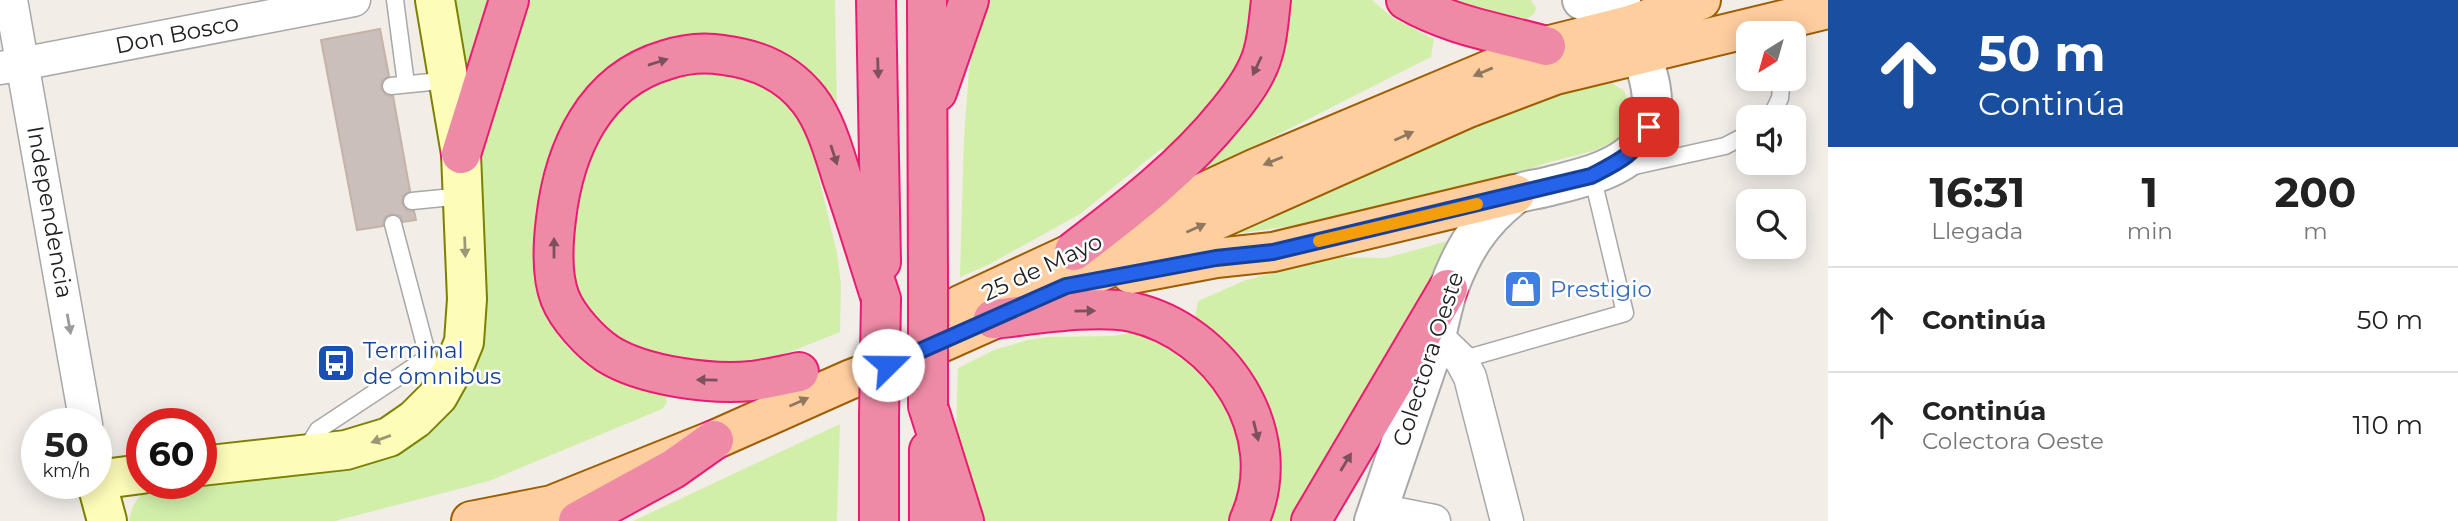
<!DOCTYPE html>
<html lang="es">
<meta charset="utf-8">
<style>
:root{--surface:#fff;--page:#f6f6f6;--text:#222;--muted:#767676;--line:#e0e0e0}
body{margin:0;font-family:Montserrat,sans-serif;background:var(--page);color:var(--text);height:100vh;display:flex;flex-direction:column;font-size:26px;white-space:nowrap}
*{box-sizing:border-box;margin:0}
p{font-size:23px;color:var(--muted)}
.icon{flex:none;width:38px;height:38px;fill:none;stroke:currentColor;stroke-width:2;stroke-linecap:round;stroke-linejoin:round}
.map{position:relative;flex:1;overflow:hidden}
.sheet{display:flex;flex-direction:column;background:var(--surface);width:630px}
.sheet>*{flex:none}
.banner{background:#1a4fa0;color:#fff;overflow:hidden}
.needle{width:46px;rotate:217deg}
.buttons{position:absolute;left:1736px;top:21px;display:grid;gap:14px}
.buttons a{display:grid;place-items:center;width:70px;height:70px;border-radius:14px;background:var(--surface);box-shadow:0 4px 18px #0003;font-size:35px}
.speed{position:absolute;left:21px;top:408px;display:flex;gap:14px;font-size:35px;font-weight:700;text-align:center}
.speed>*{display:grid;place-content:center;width:91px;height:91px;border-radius:50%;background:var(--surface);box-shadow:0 4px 18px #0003;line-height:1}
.speed small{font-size:18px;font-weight:400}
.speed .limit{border:10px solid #d22;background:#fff;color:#111}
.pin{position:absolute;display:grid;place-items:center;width:60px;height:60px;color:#fff;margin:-30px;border-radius:14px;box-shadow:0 4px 10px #0006}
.me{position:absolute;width:77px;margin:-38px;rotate:68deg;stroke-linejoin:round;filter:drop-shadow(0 0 5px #0008)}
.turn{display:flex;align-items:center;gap:24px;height:147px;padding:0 35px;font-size:32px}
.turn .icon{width:91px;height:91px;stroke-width:2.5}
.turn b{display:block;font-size:49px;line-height:60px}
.eta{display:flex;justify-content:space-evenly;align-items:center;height:119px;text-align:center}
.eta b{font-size:42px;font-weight:700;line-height:49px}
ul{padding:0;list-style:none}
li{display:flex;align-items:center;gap:21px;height:105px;padding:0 35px;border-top:2px solid var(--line)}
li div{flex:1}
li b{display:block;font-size:26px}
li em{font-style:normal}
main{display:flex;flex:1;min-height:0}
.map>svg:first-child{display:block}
.grass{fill:#d2efaa}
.building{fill:#cabfba;stroke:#c5b2a8;stroke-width:2}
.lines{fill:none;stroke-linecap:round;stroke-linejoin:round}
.service-casing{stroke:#a8a8a8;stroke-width:19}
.minor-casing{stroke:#a8a8a8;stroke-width:35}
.tertiary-casing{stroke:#a8a8a8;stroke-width:42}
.secondary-casing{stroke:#7d8000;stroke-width:42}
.primary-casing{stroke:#9e5d00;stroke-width:42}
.motorway-casing{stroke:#e81c73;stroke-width:42}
.service{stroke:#fff;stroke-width:16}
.minor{stroke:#fff;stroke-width:32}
.tertiary{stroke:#fff;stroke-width:38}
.secondary{stroke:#fefcb9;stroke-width:38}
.primary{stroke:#ffce9f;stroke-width:38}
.motorway{stroke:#ee8aa5;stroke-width:38}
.motorway-bridge-casing{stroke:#e81c73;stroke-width:42;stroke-linecap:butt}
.motorway-bridge{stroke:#ee8aa5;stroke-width:38}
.oneway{fill:#7d505c}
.oneway2{fill:#907860}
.oneway3{fill:#9b9975}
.oneway4{fill:#9b9b9b}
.route-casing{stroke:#184099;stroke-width:18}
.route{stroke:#2563eb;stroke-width:12}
.slow{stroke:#f59e0b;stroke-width:12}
.labels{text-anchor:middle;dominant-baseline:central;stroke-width:5;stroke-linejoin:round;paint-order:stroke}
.street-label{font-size:23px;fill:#212121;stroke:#fff}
.shop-label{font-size:23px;fill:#366cbe;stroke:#fff;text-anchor:start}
.transit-label{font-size:23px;fill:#164399;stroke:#fff;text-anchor:start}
</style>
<main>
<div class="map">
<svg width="1828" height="521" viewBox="0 0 1828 521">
<rect width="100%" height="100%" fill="#f2ede7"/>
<!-- grass -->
<path class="grass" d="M 453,0 L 492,0 L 481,25 L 466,77 Z
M 523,0 L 835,0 L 837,117 L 748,51 L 583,94 C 569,113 557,132 549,155 C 529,211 524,311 574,353 C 588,365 603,375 620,381 C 635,388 652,387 666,396 L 667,403 L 662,409 L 489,481 L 335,521 L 129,521 C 135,481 169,483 201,483 L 460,397 L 478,361 L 486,323 L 477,156 Z
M 985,0 L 1257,0 L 1249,55 L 1181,151 L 1161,149 L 1080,214 L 988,265 L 960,277 L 964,137 L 969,70 Z
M 1279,0 L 1372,0 L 1393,18 L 1434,39 L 1431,57 L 1208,170 L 1199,169 Z
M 1417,0 L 1531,0 L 1536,8 L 1534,14 L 1525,20 L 1504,25 Z
M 720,65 L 780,94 L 797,113 L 809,136 L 837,253 L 841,284 L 840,332 L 762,363 L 680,367 L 593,329 L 563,260 L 570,185 L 623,90 Z
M 1607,80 L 1624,91 L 1631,107 L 1628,124 L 1620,139 L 1593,151 L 1546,163 L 1507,178 L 1360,216 L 1235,234 L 1223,239 L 1214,234 L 1544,93 Z
M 1455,239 L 1299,521 L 1262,521 L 1272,494 L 1193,328 L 1198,301 L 1246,280 L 1334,257 L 1386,258 Z
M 1138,331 L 1203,363 L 1247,441 L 1241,521 L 979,521 L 956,432 L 958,368 L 994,350 L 1028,340 L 1047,337 L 1113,336 Z
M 840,424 L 837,521 L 633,521 Z"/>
<!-- building -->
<path class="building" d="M 380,29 L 389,76 L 382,81 L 381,88 L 386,95 L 393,96 L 410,191 L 403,196 L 402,203 L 407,210 L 414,211 L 416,220 L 403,222 L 400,216 L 391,214 L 385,217 L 383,226 L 357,230 L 321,40 Z"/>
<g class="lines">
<defs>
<path id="service" d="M 395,0 L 406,84
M 1630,25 L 1632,0
M 391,86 L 450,80
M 1771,117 L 1780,98 L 1782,79
M 1630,167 L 1725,146 L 1748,134
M 412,201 L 463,196
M 393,224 L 437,391
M 1461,360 L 1625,313 L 1592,175 L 1594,175
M 305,451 L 318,430 L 427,358"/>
<path id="minor" d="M 11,0 L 86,424
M 0,68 L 354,0
M 1437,337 L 1461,360 L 1470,377 L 1507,521
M 1378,510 L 1434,521"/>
<path id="tertiary" d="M 1374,521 C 1393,466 1412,410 1431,354 C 1438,333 1441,309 1449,287 C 1463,250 1480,222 1512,197 C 1520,191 1533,190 1542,188 C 1573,180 1623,171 1642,142 C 1665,106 1644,60 1630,25 L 1582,0"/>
<path id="secondary" d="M 201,466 L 346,450 L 389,437 L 415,419 L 438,396 L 452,371 L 464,342 L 467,299 L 461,154 L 435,0
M 96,480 L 142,474
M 96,480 L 107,521"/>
<path id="primary" d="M 1131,274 L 1216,258 L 1273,252 L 1515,194
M 960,305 L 1256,168 L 1546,46 L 1630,25 L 1701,0
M 471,521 L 552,505 L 714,440 L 849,380 L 907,358 L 1468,108 L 1555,75 L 1828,9"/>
<path id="motorway" d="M 876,0 L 881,262
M 927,0 L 928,279
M 1406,0 C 1448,25 1499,33 1546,46
M 937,92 L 969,0
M 461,154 L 509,0
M 1074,251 C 1129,209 1184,167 1228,112 C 1242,95 1257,75 1263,53 C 1268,36 1269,17 1271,0
M 993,319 C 1032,315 1095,304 1132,312 C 1221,332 1289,433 1249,521
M 799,372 C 784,375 768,379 752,381 C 711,385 643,376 608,354 C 590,342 568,318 560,298 C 551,275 553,243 556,219 C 564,150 594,81 666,60 C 684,54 705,52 723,55 C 757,59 788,73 809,100 C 826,122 834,153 842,178 C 856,218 868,259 881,299
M 928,406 L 964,521
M 879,417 L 879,521
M 929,450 L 929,521
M 578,521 L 673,469 L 714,440
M 1311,521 L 1448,289"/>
</defs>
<!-- service casing -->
<use href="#service" class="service-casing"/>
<!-- minor casing -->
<use href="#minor" class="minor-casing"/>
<!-- tertiary casing -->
<use href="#tertiary" class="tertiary-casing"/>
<!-- secondary casing -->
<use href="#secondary" class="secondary-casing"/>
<!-- primary casing -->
<use href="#primary" class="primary-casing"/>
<!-- motorway casing -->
<use href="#motorway" class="motorway-casing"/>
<!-- service -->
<use href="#service" class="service"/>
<!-- minor -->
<use href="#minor" class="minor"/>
<!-- tertiary -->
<use href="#tertiary" class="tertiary"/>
<!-- secondary -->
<use href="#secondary" class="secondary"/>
<!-- primary -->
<use href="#primary" class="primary"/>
<!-- motorway -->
<use href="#motorway" class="motorway"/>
<defs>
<path id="motorway-bridge" d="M 928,406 L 928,279
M 879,417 L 881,299"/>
</defs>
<!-- motorway-bridge casing -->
<use href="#motorway-bridge" class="motorway-bridge-casing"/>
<!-- motorway-bridge -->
<use href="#motorway-bridge" class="motorway-bridge"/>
</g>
<!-- one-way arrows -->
<defs><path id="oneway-solid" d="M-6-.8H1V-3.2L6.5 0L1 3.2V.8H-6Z" transform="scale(1.75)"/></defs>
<g class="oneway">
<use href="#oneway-solid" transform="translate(658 62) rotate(-17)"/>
<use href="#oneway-solid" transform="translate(1257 66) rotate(115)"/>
<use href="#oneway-solid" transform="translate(878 68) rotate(88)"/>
<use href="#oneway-solid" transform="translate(834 155) rotate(72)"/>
<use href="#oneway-solid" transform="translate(554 248) rotate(-90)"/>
<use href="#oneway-solid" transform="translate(1085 311) rotate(-1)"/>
<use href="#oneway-solid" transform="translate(707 380) rotate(-179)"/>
<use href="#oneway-solid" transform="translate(1256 431) rotate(76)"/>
<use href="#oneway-solid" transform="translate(1346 462) rotate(-59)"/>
</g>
<g class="oneway2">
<use href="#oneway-solid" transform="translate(1483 72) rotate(157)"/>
<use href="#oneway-solid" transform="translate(1404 136) rotate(-24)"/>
<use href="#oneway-solid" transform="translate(1273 161) rotate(158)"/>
<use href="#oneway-solid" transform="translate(1196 228) rotate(-24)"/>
<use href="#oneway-solid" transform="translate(799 402) rotate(-24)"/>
</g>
<g class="oneway3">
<use href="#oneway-solid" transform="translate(465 247) rotate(88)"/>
<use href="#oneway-solid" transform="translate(381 439) rotate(160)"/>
</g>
<use class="oneway4" href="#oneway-solid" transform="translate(69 324) rotate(80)"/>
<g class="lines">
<defs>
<path id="route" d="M 888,365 L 1066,286 L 1216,258 L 1273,252 L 1591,176 C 1618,162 1635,155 1649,127"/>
</defs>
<!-- route casing -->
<use href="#route" class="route-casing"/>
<!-- route -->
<use href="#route" class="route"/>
<!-- slow -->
<path class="slow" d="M 1319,241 L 1477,204"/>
</g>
<!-- icons -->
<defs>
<symbol id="shop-square" viewBox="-11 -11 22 22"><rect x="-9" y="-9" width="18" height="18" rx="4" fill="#3f7fe0" stroke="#fff"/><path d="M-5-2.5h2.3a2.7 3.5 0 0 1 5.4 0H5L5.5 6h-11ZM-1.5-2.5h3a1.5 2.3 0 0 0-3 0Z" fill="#fff"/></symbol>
<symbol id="bus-square" viewBox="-11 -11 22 22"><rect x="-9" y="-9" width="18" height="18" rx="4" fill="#1a4fb4" stroke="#fff"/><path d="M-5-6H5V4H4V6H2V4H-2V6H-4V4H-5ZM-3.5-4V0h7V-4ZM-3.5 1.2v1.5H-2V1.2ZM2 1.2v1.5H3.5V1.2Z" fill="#fff"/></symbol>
</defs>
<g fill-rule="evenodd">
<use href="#shop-square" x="1501" y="267" width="44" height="44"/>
<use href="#bus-square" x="314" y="341" width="44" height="44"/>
</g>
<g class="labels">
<!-- street labels -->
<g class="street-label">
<text transform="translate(177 34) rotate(-11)">Don Bosco</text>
<text transform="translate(50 212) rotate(80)">Independencia</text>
<text transform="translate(1042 267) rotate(-25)">25 de Mayo</text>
<text transform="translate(1428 359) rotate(-72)">Colectora Oeste</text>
</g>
<!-- shop labels -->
<g class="shop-label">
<text x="1550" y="289">Prestigio</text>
</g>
<!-- transit labels -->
<g class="transit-label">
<text x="363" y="350">Terminal<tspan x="363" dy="26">de ómnibus</tspan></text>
</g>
</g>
</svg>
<div class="buttons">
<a><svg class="needle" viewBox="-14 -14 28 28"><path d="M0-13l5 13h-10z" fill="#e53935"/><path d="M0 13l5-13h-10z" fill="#767676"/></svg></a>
<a><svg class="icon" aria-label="sound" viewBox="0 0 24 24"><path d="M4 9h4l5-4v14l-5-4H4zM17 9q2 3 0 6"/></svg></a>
<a><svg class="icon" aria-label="search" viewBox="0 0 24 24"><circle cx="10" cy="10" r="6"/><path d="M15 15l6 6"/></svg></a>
</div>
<div class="speed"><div>50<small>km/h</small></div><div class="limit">60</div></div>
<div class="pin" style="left:1649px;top:127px;background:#d93025"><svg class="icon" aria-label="arrive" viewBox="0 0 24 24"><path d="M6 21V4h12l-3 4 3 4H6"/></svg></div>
<svg class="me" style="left:888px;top:365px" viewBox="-20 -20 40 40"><circle r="19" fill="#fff"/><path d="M0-13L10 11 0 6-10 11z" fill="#2563eb"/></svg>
</div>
<section class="sheet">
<div class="banner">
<div class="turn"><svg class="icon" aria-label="ahead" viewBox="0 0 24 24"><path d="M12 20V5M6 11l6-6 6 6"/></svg><div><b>50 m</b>Continúa</div></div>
</div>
<div class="eta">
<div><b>16:31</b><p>Llegada</p></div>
<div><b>1</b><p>min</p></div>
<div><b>200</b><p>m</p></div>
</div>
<ul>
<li><svg class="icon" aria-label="ahead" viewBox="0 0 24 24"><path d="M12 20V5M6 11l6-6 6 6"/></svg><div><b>Continúa</b></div><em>50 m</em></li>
<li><svg class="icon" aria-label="ahead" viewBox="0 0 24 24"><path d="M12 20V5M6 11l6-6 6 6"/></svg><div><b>Continúa</b><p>Colectora Oeste</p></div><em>110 m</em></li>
</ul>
</section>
</main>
